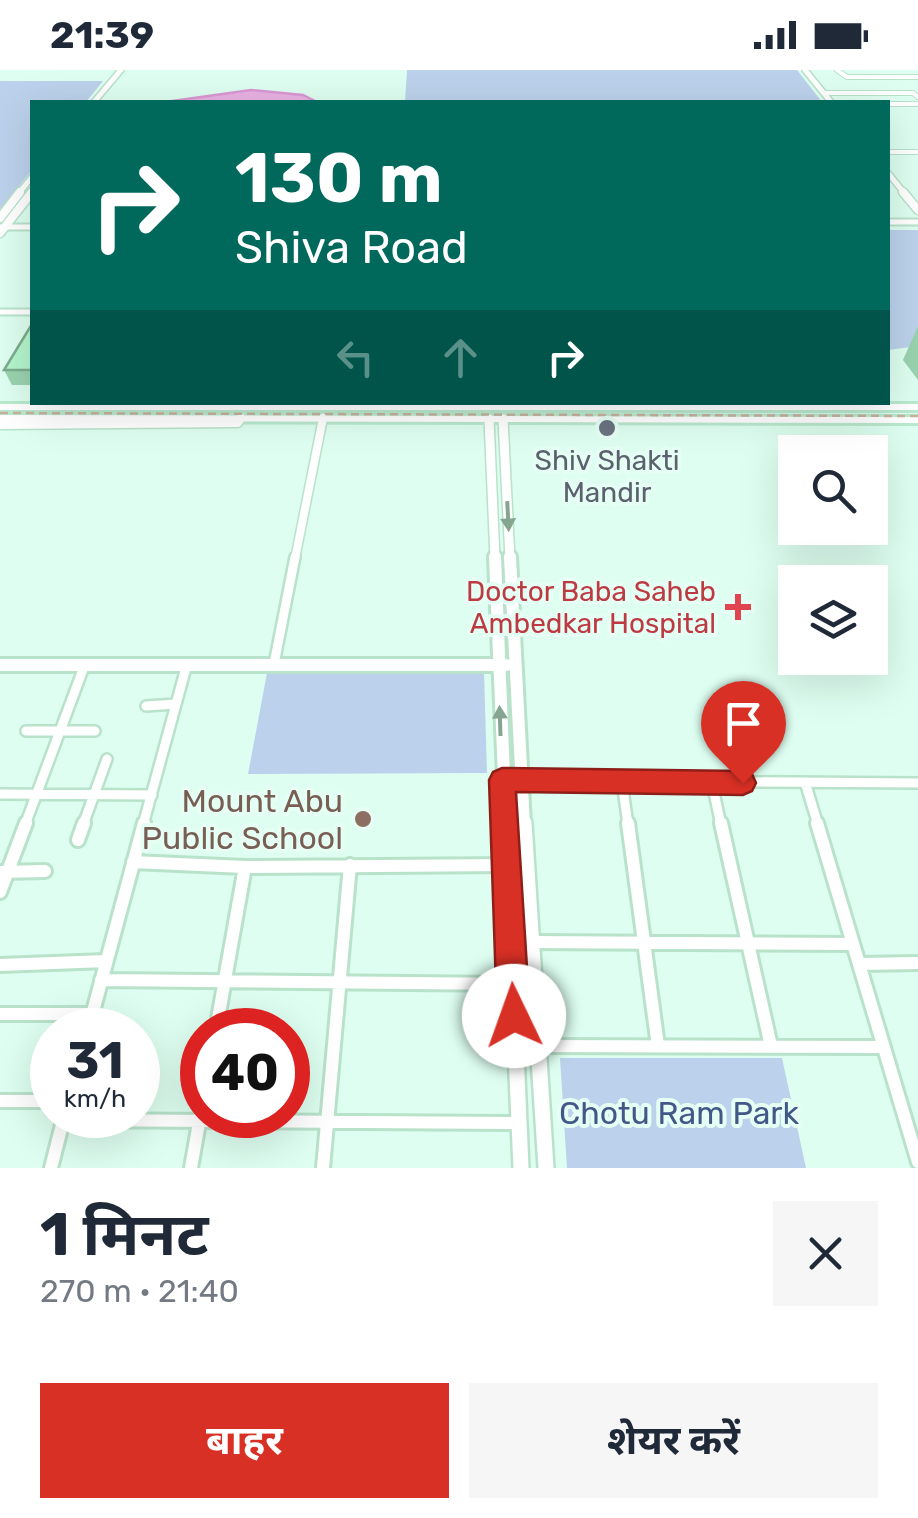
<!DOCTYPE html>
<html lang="hi">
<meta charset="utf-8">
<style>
:root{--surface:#fff;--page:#f6f6f7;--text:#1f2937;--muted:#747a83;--accent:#d93025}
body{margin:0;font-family:Rubik,"Noto Sans Devanagari",sans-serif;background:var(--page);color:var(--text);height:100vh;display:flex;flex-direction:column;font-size:38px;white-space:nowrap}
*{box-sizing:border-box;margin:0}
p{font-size:32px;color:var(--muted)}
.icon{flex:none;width:55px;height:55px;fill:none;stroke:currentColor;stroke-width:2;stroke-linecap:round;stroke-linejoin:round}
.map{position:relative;height:1098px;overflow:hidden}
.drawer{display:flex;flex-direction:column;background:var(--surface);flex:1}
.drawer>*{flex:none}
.top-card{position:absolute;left:30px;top:30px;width:860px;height:305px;border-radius:0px;box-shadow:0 10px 40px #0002;background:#00695c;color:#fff;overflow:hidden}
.controls{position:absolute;left:778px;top:365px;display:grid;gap:20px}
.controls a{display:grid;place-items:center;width:110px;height:110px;border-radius:0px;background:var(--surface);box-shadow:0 10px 40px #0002;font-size:50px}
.speed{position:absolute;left:30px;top:938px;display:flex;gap:20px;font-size:50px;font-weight:700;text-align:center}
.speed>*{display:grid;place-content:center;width:130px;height:130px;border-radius:50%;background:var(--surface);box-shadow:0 10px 40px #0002;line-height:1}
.speed small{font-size:25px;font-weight:400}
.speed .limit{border:15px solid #d22;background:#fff;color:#111}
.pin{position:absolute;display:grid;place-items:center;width:85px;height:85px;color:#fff;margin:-102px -42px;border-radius:50% 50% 50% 0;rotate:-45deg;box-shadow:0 0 10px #0007}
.pin .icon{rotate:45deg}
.me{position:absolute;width:110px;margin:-55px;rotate:357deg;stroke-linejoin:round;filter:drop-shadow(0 0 8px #0008)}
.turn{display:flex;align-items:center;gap:35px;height:210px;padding:0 40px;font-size:45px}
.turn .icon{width:130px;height:130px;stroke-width:2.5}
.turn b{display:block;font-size:70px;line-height:85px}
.lanes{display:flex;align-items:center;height:95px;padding:0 40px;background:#0003;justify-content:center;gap:50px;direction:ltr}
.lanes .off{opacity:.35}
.round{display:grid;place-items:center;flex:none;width:105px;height:105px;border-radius:0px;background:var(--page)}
.head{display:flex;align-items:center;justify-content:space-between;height:170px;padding:0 40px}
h1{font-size:60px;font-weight:700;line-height:75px}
.primary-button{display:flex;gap:20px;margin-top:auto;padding:20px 40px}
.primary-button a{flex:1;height:115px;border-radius:0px;background:var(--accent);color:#fff;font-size:40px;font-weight:700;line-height:115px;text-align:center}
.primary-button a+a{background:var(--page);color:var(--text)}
.status{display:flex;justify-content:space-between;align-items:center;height:70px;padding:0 50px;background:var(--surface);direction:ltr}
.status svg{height:28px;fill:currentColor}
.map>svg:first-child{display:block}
.green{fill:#bcd1eb}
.water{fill:#e8b1e2;stroke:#da97d3;stroke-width:2.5}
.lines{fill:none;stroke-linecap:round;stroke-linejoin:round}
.minor-far4-casing{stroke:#b9e2cb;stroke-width:6}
.minor-far3-casing{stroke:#b9e2cb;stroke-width:9}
.minor-far2-casing{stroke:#b9e2cb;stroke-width:11}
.minor-far1-casing{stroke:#b9e2cb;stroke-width:14}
.minor-casing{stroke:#b9e2cb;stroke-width:18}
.tertiary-far4-casing{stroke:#b9e2cb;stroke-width:8}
.tertiary-far3-casing{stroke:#b9e2cb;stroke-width:11}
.tertiary-far2-casing{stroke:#b9e2cb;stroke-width:12}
.tertiary-far1-casing{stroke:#b9e2cb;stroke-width:18}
.tertiary-casing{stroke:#b9e2cb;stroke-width:20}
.secondary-casing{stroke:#b9e9ce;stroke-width:6}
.minor-far4{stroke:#fff;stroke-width:4}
.minor-far3{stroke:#fff;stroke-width:5}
.minor-far2{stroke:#fff;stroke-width:8}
.minor-far1{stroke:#fff;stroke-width:9}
.minor{stroke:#fff;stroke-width:12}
.tertiary-far4{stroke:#fff;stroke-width:5}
.tertiary-far3{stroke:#fff;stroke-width:8}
.tertiary-far2{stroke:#fff;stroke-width:9}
.tertiary-far1{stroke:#fff;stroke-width:12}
.tertiary{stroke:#fff;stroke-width:15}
.secondary{fill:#fff;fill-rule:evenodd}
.rail{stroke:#c6b29d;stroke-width:2.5;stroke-dasharray:8 5;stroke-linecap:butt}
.wall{fill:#9ad3af}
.building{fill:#b3f5cb;stroke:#7dac8e;stroke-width:2.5}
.oneway{fill:#86a590}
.route{fill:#d93025;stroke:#8d1f18;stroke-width:2.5}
.worship-dot{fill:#6b7280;stroke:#e5fff4;stroke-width:4}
.health-dot{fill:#e0444e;stroke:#e5fff4;stroke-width:4}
.education-dot{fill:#8d6e63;stroke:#e5fff4;stroke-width:4}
.labels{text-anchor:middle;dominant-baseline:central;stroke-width:8;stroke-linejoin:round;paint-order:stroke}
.worship-label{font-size:28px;fill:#5b616d;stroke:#e5fff4}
.health-label{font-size:28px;fill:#be3a42;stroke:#e5fff4;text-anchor:end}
.near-education-label{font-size:32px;fill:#785e54;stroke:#e5fff4;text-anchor:end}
.near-park-label{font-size:32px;fill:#415888;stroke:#e5fff4}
</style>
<div class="status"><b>21:39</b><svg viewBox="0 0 49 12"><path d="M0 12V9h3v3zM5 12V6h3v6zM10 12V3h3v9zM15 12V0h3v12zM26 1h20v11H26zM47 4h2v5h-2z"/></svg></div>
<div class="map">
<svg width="918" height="1098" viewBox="0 0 918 1098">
<rect width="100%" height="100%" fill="#ddfef0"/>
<!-- green -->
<path class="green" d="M 407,0 L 797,0 L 822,32 L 405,32 Z
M 0,11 L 103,11 L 86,32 L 32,32 L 32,100 L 0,140 Z
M 888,160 L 918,160 L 918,276 L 888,280 Z
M 484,602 L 487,703 L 248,704 L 267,603 Z
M 560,988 L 782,988 L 806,1098 L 567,1098 Z"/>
<!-- water -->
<path class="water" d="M 251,20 L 303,25 L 317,32 L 165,32 Z"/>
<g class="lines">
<defs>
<path id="minor-far4" d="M 837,0 L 847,7 L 918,7
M 823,23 L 913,23 L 918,27
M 888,34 L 918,34
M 888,82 L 918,82"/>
<path id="minor-far3" d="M 888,152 L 918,152
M 0,157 L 32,157
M 0,242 L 32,242"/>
<path id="minor-far2" d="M 0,355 L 238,353 L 241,348
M 295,489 L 323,348"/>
<path id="minor-far1" d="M 274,594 L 295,487
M 146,636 L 176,634
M 26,661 L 95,661
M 502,710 L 918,713
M 622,712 L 628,755
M 805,712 L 818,755
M 712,713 L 721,755
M 0,724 L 152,725
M 25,755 L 85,594
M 83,755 L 107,689
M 143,755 L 187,594"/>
<path id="minor" d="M 628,753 L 658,976
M 721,753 L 771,976
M 817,753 L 918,1092
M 78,770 L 84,753
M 133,792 L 245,797 L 507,795
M 0,802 L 45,801
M 0,822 L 26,753
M 532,872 L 853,874
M 859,894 L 918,893
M 0,895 L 106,891
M 101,910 L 512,914
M 0,944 L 92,944
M 88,960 L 144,753
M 216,960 L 245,797
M 540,976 L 884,977
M 0,1031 L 52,1031
M 63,1050 L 518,1053
M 51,1098 L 64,1047
M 191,1098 L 202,1036
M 323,1098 L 350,795"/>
<path id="tertiary-far4" d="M 805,0 L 831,32
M 94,32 L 121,0
M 888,103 L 905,124
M 18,124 L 32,107"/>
<path id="tertiary-far3" d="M 903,122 L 918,140
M 0,148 L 20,122
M 0,163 L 32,122"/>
<path id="tertiary-far2" d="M 489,349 L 495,489
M 503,349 L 510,489"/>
<path id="tertiary-far1" d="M 495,487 L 506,755
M 510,487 L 524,755
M 0,595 L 506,595"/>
<path id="tertiary" d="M 506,753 L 521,1098
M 524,753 L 546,1098"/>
<path id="secondary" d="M 0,334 L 918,334 L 918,340 L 0,340 Z
M 0,345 L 918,347 L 918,353 L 0,351 Z"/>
</defs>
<!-- minor-far4 casing -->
<use href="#minor-far4" class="minor-far4-casing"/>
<!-- minor-far3 casing -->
<use href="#minor-far3" class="minor-far3-casing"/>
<!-- minor-far2 casing -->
<use href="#minor-far2" class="minor-far2-casing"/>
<!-- minor-far1 casing -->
<use href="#minor-far1" class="minor-far1-casing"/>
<!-- minor casing -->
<use href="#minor" class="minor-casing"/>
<!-- tertiary-far4 casing -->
<use href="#tertiary-far4" class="tertiary-far4-casing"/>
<!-- tertiary-far3 casing -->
<use href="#tertiary-far3" class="tertiary-far3-casing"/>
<!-- tertiary-far2 casing -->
<use href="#tertiary-far2" class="tertiary-far2-casing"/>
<!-- tertiary-far1 casing -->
<use href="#tertiary-far1" class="tertiary-far1-casing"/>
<!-- tertiary casing -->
<use href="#tertiary" class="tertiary-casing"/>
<!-- secondary casing -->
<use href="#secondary" class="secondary-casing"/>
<!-- minor-far4 -->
<use href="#minor-far4" class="minor-far4"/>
<!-- minor-far3 -->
<use href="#minor-far3" class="minor-far3"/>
<!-- minor-far2 -->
<use href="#minor-far2" class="minor-far2"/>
<!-- minor-far1 -->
<use href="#minor-far1" class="minor-far1"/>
<!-- minor -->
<use href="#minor" class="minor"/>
<!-- tertiary-far4 -->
<use href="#tertiary-far4" class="tertiary-far4"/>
<!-- tertiary-far3 -->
<use href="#tertiary-far3" class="tertiary-far3"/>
<!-- tertiary-far2 -->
<use href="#tertiary-far2" class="tertiary-far2"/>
<!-- tertiary-far1 -->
<use href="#tertiary-far1" class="tertiary-far1"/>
<!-- tertiary -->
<use href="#tertiary" class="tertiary"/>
<!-- secondary -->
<use href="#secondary" class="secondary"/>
<!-- rail -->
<path class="rail" d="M 0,343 L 918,346"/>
</g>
<!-- wall -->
<path class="wall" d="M 32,254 L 32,315 L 12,315 L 4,300 Z
M 918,256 L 918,310 L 903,290 Z"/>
<!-- building -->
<path class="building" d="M 32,254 L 32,300 L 4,300 Z"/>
<!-- one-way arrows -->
<defs><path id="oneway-solid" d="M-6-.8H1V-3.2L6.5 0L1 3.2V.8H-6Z" transform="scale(2.5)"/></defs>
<g class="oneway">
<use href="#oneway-solid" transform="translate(508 446) rotate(87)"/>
<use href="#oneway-solid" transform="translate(500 651) rotate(-92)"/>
</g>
<!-- route -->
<path class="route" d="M 502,698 L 743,701 L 752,704 L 756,713 L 752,721 L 743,725 L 516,722 L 530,946 L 525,957 L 514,962 L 502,957 L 497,946 L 489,710 L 493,702 Z"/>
<!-- markers -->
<circle class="worship-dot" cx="607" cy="358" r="10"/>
<path class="health-dot" d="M733 522h10v10h10v10h-10v10h-10v-10h-10v-10h10z"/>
<circle class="education-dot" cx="363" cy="749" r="10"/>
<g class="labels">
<!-- worship labels -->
<g class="worship-label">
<text x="607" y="390">Shiv Shakti<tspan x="607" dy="32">Mandir</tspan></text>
</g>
<!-- health labels -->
<g class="health-label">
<text x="716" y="521">Doctor Baba Saheb<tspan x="716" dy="32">Ambedkar Hospital</tspan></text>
</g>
<!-- near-education labels -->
<g class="near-education-label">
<text x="343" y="731">Mount Abu<tspan x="343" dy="37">Public School</tspan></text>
</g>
<!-- near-park labels -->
<g class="near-park-label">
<text x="679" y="1043">Chotu Ram Park</text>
</g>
</g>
</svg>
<div class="controls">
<a><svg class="icon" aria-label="search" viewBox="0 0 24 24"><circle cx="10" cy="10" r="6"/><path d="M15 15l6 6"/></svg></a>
<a><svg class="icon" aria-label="layers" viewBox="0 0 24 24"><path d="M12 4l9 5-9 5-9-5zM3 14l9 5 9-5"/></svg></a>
</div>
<div class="speed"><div>31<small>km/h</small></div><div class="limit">40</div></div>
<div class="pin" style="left:743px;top:713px;background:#d93025"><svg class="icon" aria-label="arrive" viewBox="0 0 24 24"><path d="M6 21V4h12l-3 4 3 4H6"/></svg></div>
<svg class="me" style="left:514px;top:946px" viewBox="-20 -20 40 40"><circle r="19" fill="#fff"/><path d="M0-13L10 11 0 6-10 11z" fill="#d93025"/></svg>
<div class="top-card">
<div class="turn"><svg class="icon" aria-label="right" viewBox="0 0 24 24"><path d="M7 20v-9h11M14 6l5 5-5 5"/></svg><div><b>130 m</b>Shiva Road</div></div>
<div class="lanes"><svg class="icon off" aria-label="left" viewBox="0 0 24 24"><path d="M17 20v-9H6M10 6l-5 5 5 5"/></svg><svg class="icon off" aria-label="ahead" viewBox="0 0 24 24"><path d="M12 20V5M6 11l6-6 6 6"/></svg><svg class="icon" aria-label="right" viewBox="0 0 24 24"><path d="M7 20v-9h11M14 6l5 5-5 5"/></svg></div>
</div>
</div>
<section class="drawer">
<div class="head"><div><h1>1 मिनट</h1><p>270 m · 21:40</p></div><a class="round"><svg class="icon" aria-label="close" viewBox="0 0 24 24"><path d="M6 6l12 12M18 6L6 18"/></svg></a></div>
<div class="primary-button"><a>बाहर</a><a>शेयर करें</a></div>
</section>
